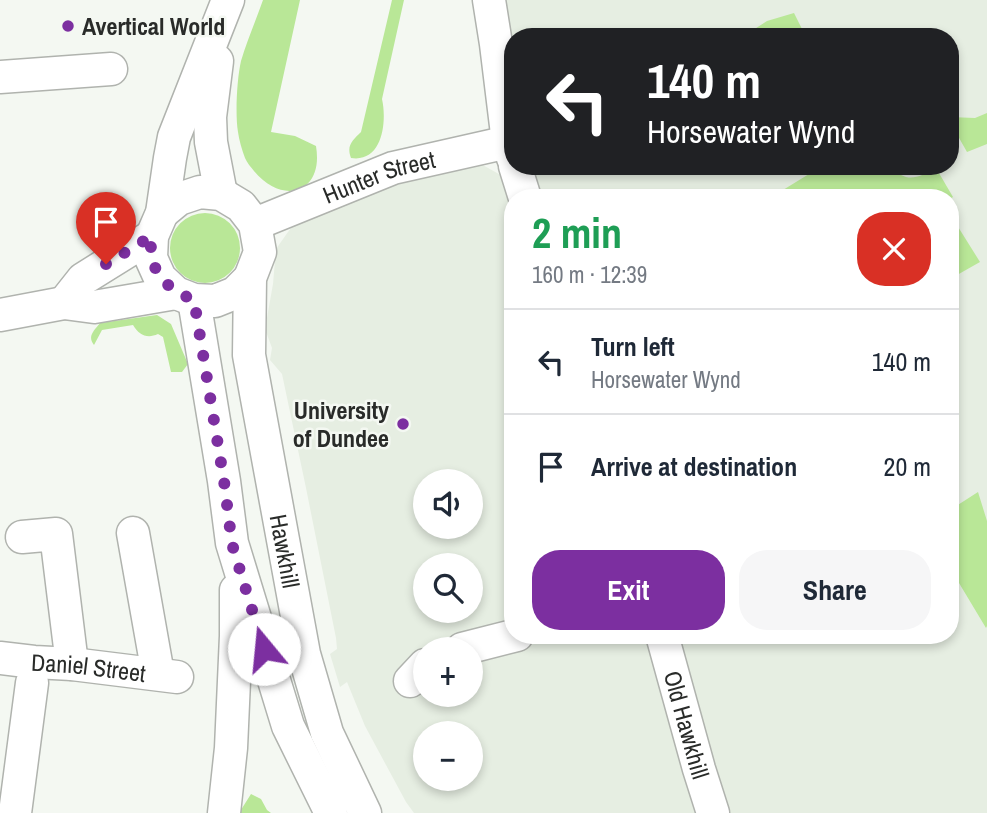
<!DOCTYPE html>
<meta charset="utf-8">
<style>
:root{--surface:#fff;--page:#f6f6f7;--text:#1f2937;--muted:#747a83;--line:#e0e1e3;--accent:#7c2fa0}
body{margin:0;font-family:"Archivo Narrow",sans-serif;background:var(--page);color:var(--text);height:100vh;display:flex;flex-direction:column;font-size:26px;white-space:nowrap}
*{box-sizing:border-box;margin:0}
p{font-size:23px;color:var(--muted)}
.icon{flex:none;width:38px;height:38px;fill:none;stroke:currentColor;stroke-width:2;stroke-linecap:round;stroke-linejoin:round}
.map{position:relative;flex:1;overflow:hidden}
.sheet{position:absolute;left:504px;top:189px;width:455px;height:455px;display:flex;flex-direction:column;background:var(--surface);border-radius:28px;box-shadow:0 4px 10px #0003}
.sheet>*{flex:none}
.top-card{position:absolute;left:504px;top:28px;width:455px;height:147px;border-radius:28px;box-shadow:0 4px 10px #0003;background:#202124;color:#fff;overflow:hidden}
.buttons{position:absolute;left:413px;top:469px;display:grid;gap:14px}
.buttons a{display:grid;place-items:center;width:70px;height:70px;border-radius:50%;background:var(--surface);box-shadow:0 4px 10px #0003;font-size:35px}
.pin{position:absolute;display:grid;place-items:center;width:60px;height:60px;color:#fff;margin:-72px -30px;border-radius:50% 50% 50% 0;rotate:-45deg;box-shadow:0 0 7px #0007}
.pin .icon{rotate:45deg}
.me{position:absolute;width:77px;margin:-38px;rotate:343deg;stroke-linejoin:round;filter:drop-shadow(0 0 5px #0008)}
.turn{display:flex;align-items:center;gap:24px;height:147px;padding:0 28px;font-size:32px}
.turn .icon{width:91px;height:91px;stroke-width:2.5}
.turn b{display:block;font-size:49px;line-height:60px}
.round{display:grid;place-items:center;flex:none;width:74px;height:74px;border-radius:28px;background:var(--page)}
.overview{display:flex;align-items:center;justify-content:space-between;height:119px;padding:0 28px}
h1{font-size:42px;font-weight:800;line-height:52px;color:#1e9e55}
.cta{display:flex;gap:14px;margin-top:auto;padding:14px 28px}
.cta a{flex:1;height:80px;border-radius:28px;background:var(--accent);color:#fff;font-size:28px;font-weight:800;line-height:80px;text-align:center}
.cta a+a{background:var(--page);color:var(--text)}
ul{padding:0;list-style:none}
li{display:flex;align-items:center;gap:21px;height:105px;padding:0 28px;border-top:2px solid var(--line)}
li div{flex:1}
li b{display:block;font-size:26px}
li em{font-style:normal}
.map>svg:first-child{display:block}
.built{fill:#e6eee2;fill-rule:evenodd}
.green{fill:#b9e797}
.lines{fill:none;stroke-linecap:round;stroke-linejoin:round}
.minor-casing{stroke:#b0b3ae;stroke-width:35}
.minor{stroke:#fff;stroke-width:32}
.route{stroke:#7c2fa0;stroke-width:12;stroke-dasharray:0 21.6}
.poi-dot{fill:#7c2fa0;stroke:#f4f8f2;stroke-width:2.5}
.labels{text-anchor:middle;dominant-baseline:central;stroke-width:5;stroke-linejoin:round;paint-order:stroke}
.poi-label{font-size:24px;font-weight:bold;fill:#292b29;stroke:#f4f8f2;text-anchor:start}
.street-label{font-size:24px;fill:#292b29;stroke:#f4f8f2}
</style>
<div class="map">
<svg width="987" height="813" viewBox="0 0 987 813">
<rect width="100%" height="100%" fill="#f4f8f2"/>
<!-- built -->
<path class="built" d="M 505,0 L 987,0 L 987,813 L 414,813 L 406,802 L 365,726 L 347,682 L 340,687 L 330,654 L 337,649 L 336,638 L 306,488 L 282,374 L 270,360 L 272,348 L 265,329 L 273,284 L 276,249 L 300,215 L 463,154 L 506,178 L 527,166 L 950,166 L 950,37 L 513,37 L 513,47 ZM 513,198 L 950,198 L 950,635 L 513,635 ZM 425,481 L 471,481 L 471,527 L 425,527 ZM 425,565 L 471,565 L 471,611 L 425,611 ZM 425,649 L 471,649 L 471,695 L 425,695 ZM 425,733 L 471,733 L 471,779 L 425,779 Z"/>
<!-- green -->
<path class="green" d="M 263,0 L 300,0 L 271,132 L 295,136 L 316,146 C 324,193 283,206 254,171 C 251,167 247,163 245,158 C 242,150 239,140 238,132 C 235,115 237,78 241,61 C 247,41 256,20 263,0 Z
M 392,0 L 404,0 L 382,99 C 387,121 383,163 351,158 C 346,145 353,140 361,132 Z
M 794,13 L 806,37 L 742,37 L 767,21 Z
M 987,113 L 987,144 L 967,152 L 950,122 L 950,117 L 975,118 Z
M 822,166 L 891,166 C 906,184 918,178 936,168 L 953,197 L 950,199 L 950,198 L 770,198 Z
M170 248a35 35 0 1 1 70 0a35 35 0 1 1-70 0Z
M 950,214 L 980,262 L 950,279 Z
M 157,315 L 171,324 L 188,364 L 182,372 L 171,372 L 163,337 L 158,334 C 147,339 139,335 133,325 L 102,330 L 94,345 C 87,336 94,331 100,323 Z
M 978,492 L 987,521 L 987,626 L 986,628 L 950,568 L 950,510 Z
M 251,794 L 261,799 L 267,810 L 271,813 L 239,813 Z"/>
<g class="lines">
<defs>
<g id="minor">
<path d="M 228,0 L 174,137 L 170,158 L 162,213 L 152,236 L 151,258 L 160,278 L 176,293 L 194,300 L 215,301 L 235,293 L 250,278"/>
<path d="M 489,0 L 496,44 L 508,142 L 513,158"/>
<path d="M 217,61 L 210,117 L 211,142 L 221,194"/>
<path d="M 0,77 L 111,69"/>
<path d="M 515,166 L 525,198"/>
<path id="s1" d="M 162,213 L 179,199 L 200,192 L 221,194 L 241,206 L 255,224 L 260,252 L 250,278 L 249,355 L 304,654 L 327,733 L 365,813"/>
<path id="s2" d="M 255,224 L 393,168 L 508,142"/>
<path d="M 194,300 L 224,481 L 232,543 L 288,726 L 331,813"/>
<path d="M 64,303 L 83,279 L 152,236"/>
<path d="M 0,315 L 64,303 L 94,307 L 176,293"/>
<path d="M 133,533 L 158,674"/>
<path d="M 22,537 L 56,534 L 72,664"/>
<path id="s3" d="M 662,635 L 699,769 L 713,813"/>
<path d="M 462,649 L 517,635"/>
<path id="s4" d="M 0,658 L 34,662 L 72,664 L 177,677"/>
<path d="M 410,681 L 425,665"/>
<path d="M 15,813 L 32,683"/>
<path d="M 224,813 L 231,748 L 236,636 L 236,590"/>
</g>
</defs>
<!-- minor casing -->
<use href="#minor" class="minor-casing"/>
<!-- minor -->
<use href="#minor" class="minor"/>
</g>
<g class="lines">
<!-- route -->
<path class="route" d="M 106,264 L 152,236 C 151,243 150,251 152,258 C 157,280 174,292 194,300 L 224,481 L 232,544 L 264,649"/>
</g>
<!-- markers -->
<g class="poi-dot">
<circle cx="68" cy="26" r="7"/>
<circle cx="403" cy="424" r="7"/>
</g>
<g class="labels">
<!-- poi labels -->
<g class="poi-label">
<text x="82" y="26">Avertical World</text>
<text x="389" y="410" text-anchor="end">University<tspan x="389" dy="28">of Dundee</tspan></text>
</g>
<!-- street labels -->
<g class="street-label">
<text stroke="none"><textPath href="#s2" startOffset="133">Hunter Street</textPath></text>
<text stroke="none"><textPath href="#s1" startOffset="444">Hawkhill</textPath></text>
<text stroke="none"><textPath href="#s4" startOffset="89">Daniel Street</textPath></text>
<text stroke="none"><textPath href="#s3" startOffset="93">Old Hawkhill</textPath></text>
</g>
</g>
</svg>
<div class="buttons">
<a><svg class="icon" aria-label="sound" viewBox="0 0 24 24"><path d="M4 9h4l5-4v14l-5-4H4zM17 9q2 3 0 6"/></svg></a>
<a><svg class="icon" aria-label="search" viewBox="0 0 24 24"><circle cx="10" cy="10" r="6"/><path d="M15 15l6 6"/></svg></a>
<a>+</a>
<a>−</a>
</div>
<div class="pin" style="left:106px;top:264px;background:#d93025"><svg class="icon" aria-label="arrive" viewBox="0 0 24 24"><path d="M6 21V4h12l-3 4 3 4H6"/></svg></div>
<svg class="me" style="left:264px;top:649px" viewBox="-20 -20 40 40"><circle r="19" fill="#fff"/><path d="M0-13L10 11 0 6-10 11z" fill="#7c2fa0"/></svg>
<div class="top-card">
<div class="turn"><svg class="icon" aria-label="left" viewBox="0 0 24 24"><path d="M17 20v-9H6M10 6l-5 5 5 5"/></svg><div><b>140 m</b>Horsewater Wynd</div></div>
</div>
<section class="sheet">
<div class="overview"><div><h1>2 min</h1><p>160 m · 12:39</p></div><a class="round" style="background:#d93025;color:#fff"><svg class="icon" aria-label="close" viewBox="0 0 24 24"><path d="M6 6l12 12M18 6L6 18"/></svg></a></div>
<ul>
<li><svg class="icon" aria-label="left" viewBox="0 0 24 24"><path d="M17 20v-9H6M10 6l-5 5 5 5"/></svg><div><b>Turn left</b><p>Horsewater Wynd</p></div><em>140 m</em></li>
<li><svg class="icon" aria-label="arrive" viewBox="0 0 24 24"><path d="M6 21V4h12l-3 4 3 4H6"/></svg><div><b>Arrive at destination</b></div><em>20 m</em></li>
</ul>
<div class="cta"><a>Exit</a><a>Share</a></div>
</section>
</div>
